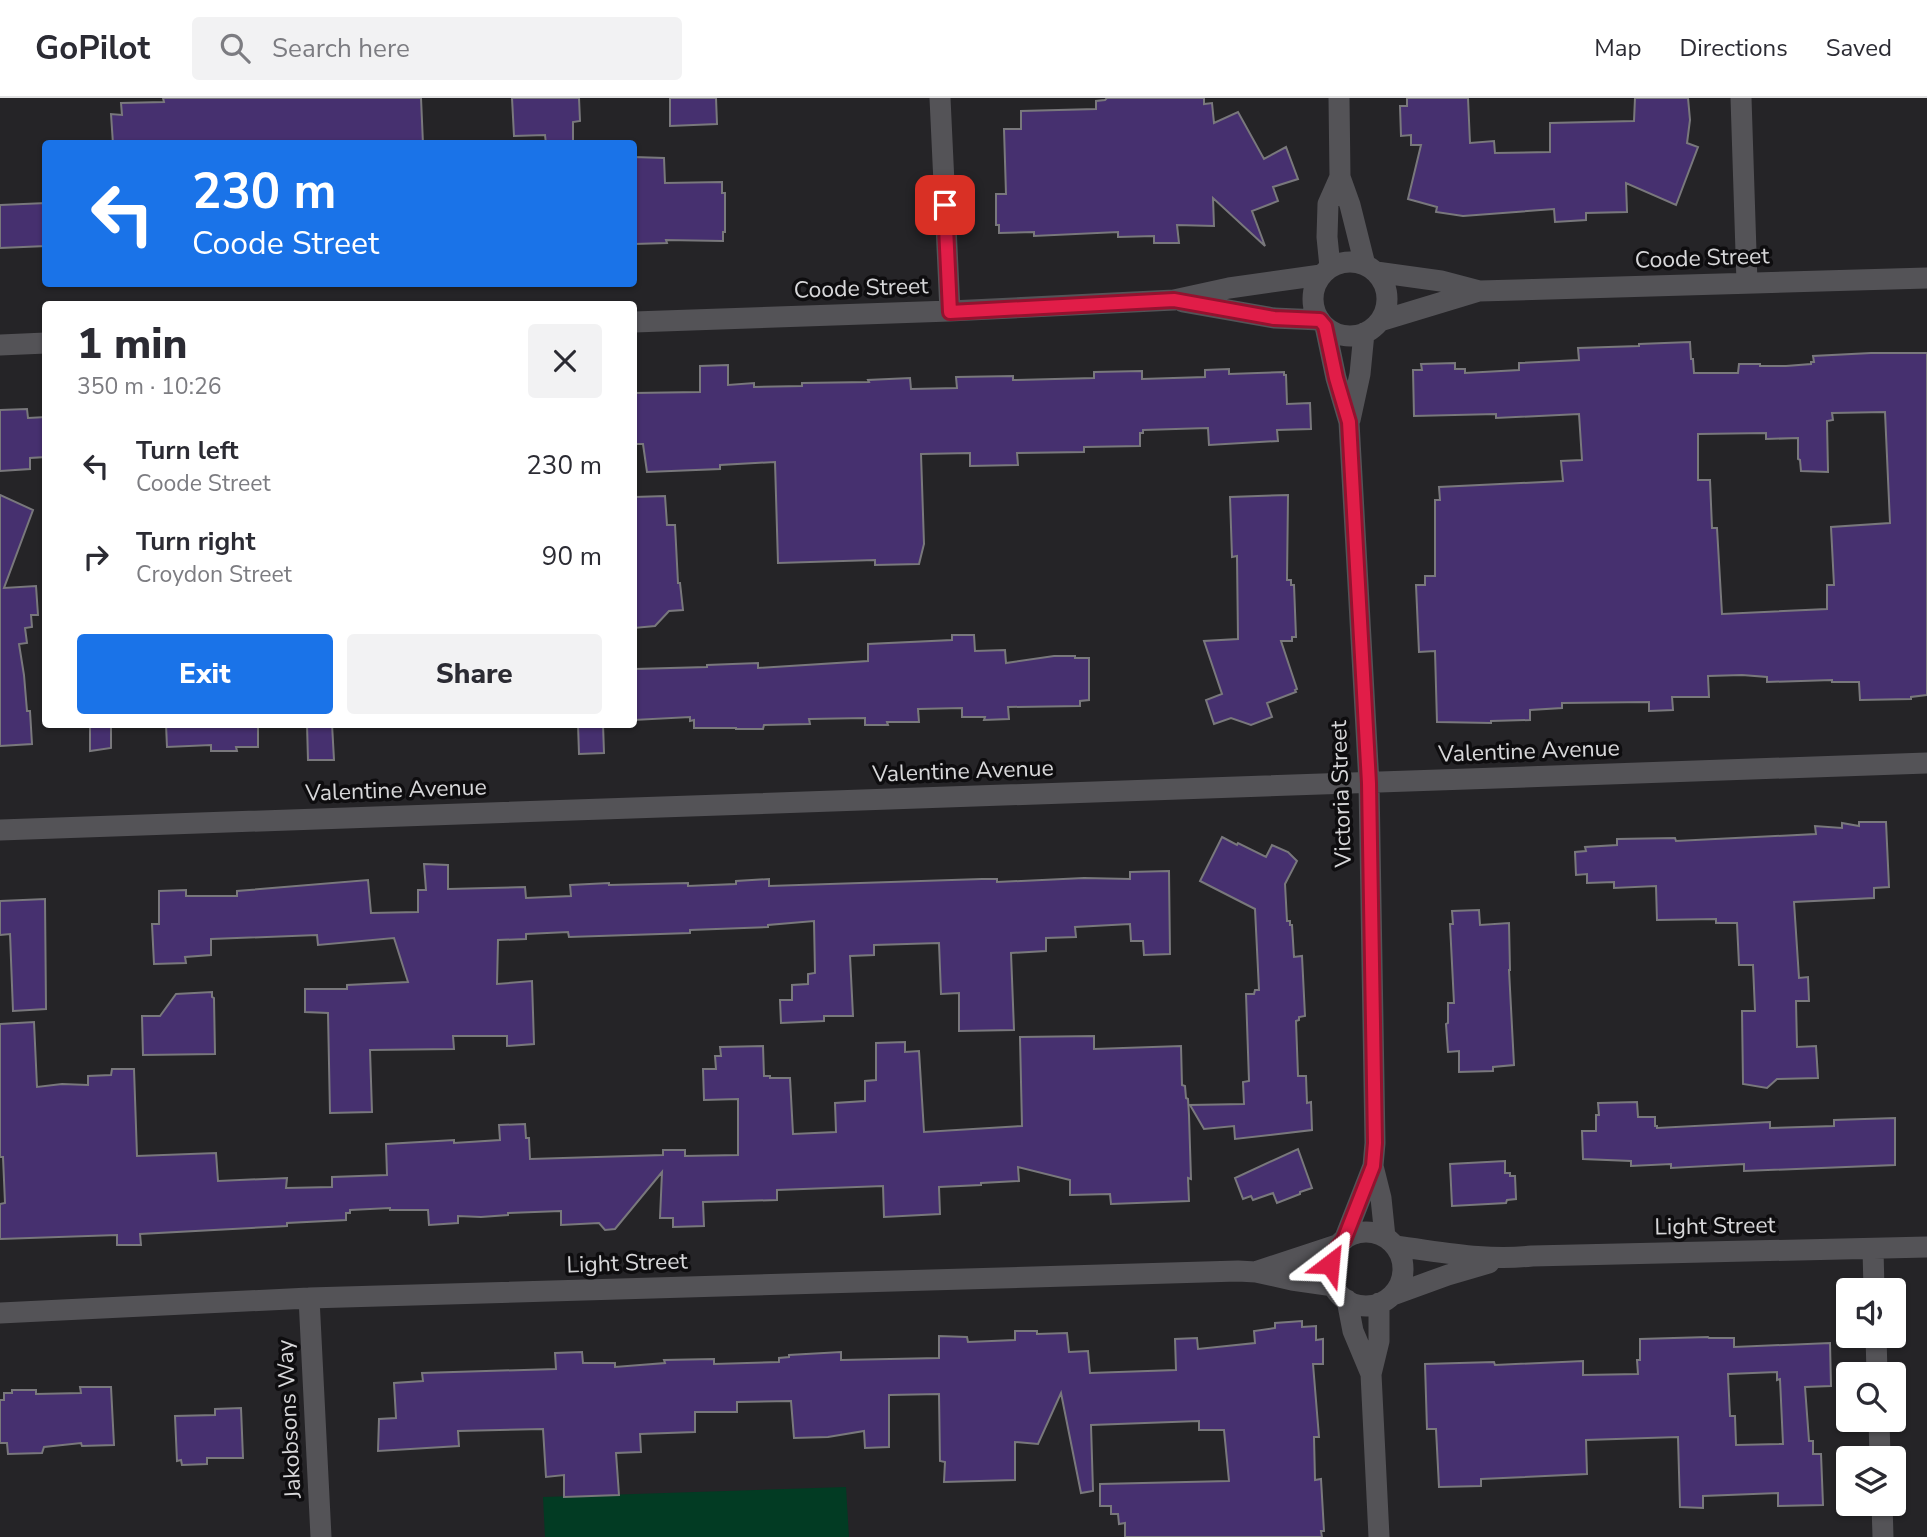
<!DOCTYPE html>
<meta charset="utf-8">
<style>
:root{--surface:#fff;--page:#f2f2f3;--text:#2b2b33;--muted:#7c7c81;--line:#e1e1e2;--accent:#1a73e8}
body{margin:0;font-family:"Nunito Sans",sans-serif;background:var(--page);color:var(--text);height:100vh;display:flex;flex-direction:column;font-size:26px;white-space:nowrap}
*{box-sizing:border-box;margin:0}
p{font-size:23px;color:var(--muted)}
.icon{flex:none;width:38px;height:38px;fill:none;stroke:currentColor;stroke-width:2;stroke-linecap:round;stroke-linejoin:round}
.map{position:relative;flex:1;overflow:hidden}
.side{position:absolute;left:42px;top:203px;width:595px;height:427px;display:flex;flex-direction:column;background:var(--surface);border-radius:7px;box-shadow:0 2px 5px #0004}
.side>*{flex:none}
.banner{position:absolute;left:42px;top:42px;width:595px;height:147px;border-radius:7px;box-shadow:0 2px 5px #0004;background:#1a73e8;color:#fff;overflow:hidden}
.fabs{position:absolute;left:1836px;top:1180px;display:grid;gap:14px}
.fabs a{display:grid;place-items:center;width:70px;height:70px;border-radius:7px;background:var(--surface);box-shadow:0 2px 5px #0004;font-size:35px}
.pin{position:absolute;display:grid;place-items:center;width:60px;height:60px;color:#fff;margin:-30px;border-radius:14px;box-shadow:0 4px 10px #0006}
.me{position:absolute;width:77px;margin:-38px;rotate:29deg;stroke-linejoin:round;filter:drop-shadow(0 0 5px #0008)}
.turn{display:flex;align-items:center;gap:24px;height:147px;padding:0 35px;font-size:32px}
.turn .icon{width:91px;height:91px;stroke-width:2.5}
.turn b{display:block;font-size:49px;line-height:60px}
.round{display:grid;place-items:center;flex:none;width:74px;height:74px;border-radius:7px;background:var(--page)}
.overview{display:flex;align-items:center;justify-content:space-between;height:119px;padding:0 35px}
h1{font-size:42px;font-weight:800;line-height:52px}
.action{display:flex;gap:14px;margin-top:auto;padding:14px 35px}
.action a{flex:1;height:80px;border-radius:7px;background:var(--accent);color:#fff;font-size:28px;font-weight:800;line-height:80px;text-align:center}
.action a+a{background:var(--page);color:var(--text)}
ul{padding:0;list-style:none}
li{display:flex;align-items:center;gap:21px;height:91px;padding:0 35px}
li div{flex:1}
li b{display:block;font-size:26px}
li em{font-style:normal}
header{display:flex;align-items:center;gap:42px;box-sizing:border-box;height:98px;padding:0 35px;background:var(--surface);border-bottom:2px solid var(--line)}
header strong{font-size:33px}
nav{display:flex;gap:38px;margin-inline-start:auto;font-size:24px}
.search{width:490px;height:63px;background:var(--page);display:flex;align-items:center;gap:18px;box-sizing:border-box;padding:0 24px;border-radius:7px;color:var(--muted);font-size:26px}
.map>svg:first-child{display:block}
.green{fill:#023b23}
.building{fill:#46306f;stroke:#79787c;stroke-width:2;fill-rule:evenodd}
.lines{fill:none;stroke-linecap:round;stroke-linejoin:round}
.minor{stroke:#545357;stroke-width:21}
.route-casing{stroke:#92132f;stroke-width:18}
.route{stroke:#e11d48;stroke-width:12}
.labels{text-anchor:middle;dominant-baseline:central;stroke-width:7;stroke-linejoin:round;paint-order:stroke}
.street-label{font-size:23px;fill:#d7d7d9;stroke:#0e0d0f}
</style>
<header>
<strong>GoPilot</strong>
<div class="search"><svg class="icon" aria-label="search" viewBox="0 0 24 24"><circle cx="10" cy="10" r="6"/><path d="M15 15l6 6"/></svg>Search here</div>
<nav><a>Map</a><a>Directions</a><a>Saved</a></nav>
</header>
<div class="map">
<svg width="1927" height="1439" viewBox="0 0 1927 1439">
<rect width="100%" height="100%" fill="#252427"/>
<!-- green -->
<path class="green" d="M 846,1389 L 849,1439 L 545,1439 L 543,1399 Z"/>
<!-- building -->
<path class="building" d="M 163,0 L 421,0 L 423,46 L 319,44 L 319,46 L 113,46 L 111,16 L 122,17 L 121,5 L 164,4 Z
M 512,0 L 579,0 L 580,23 L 573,24 L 573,46 L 546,46 L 545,37 L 514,38 Z
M 670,0 L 716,0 L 717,26 L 670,28 Z
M 1107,0 L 1204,0 L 1204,6 L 1212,5 L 1214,25 L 1238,14 L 1264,61 L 1286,49 L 1298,81 L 1273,89 L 1278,103 L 1252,113 L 1265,148 L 1213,100 L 1214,128 L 1177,127 L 1179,145 L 1154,145 L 1154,138 L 1118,139 L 1118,134 L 1034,138 L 1034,134 L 999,135 L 999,127 L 996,127 L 996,96 L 1006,96 L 1004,31 L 1021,31 L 1021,13 L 1096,11 L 1096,3 L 1105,2 Z
M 1407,0 L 1468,0 L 1470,45 L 1494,43 L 1495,55 L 1550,54 L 1550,25 L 1634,23 L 1635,0 L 1688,0 L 1690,22 L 1687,45 L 1698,49 L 1676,107 L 1626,85 L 1627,114 L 1586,115 L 1586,122 L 1555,124 L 1554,111 L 1463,118 L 1436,114 L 1437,109 L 1408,101 L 1421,47 L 1411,47 L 1411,37 L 1401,38 L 1400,8 L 1407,8 Z
M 634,59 L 664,60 L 665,85 L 722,84 L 722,95 L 725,95 L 725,134 L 723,134 L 723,143 L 666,142 L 667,145 L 634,146 Z
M 46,105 L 46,148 L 0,150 L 0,107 Z
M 1690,244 L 1691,261 L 1693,261 L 1694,275 L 1738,275 L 1739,266 L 1760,266 L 1760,268 L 1786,268 L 1811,266 L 1811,264 L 1814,264 L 1813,258 L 1871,255 L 1927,255 L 1927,597 L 1911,599 L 1911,601 L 1860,602 L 1859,584 L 1832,584 L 1832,582 L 1767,584 L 1767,579 L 1742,577 L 1708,578 L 1709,599 L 1672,599 L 1673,612 L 1649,613 L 1649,604 L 1562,605 L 1562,610 L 1530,612 L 1530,622 L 1491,623 L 1491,625 L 1437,624 L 1435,553 L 1419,554 L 1416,487 L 1425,487 L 1425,478 L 1435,478 L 1435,402 L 1440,402 L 1439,389 L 1563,383 L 1561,363 L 1582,362 L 1579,316 L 1496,320 L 1496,316 L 1414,318 L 1413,272 L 1422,272 L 1421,266 L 1455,265 L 1455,271 L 1465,271 L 1465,275 L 1519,272 L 1519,265 L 1579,262 L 1578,250 L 1639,248 L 1639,246 ZM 1885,314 L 1890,425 L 1831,429 L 1834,487 L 1827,487 L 1827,511 L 1722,516 L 1717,430 L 1712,430 L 1710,382 L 1698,382 L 1698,336 L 1766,335 L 1766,341 L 1798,340 L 1798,361 L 1800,362 L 1801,373 L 1828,374 L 1827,323 L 1833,322 L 1832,315 Z
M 728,267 L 728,287 L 754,285 L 754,289 L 802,288 L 802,285 L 869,284 L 868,282 L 910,280 L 911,291 L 957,290 L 956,279 L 1013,278 L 1013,282 L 1094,280 L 1094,274 L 1142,273 L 1142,281 L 1205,279 L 1205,272 L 1229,271 L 1229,276 L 1284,274 L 1284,277 L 1286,277 L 1287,306 L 1310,305 L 1311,331 L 1277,332 L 1278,343 L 1209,347 L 1208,330 L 1143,332 L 1143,335 L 1140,335 L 1140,348 L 1084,349 L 1084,354 L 1017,355 L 1018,367 L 970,368 L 970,355 L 921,356 L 924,446 L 919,466 L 875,467 L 875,462 L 778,465 L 775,364 L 720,367 L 720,371 L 647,374 L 643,346 L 634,346 L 634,295 L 700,294 L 700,268 Z
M 27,311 L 28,320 L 46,319 L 46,359 L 30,360 L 30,371 L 0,373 L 0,312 Z
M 0,397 L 33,412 L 4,490 L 36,488 L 38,517 L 31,517 L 32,529 L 25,530 L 27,545 L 19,546 L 24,577 L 27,613 L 30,613 L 32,646 L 0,648 Z
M 1288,397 L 1287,482 L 1291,482 L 1291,487 L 1294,487 L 1296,539 L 1292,539 L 1292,543 L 1281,543 L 1297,591 L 1295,592 L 1296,594 L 1267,605 L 1272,619 L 1251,627 L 1231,620 L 1214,626 L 1206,602 L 1222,596 L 1204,543 L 1238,541 L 1237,458 L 1232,459 L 1230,399 Z
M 665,398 L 667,427 L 675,427 L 678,485 L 680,485 L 683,512 L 669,513 L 655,528 L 634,530 L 634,399 Z
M 952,537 L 974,537 L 975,553 L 1005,552 L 1006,565 L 1054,558 L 1075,558 L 1075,560 L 1089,560 L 1089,602 L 1080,603 L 1080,608 L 1008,609 L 1009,621 L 984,622 L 985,619 L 962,619 L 962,610 L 918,611 L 919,624 L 887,624 L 888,627 L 865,627 L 865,620 L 809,621 L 810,626 L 764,627 L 763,631 L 736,631 L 736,630 L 694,630 L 694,622 L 690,623 L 690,619 L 634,622 L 634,571 L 707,569 L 707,567 L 758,565 L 758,570 L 868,563 L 868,546 L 952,542 Z
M 90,626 L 111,626 L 111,650 L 90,653 Z
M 166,626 L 258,626 L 258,649 L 236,649 L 237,653 L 211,653 L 211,647 L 167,649 Z
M 307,626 L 332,626 L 334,662 L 308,662 Z
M 578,626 L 603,626 L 604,655 L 579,656 Z
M 1859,724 L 1886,724 L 1889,789 L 1874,790 L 1874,800 L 1794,804 L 1799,880 L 1808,879 L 1809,903 L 1796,903 L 1797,949 L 1816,948 L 1818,980 L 1777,981 L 1767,990 L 1743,986 L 1742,913 L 1755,913 L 1753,867 L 1739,867 L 1737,825 L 1716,825 L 1716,821 L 1657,822 L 1656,788 L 1614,790 L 1614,784 L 1587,785 L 1587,776 L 1576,777 L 1575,754 L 1586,753 L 1585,749 L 1617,747 L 1617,741 L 1675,740 L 1676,743 L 1816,736 L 1815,728 L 1842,730 L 1842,725 L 1859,728 Z
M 1222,739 L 1237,747 L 1238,745 L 1266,759 L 1272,747 L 1288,754 L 1297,763 L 1285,786 L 1287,823 L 1290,823 L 1290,827 L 1292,827 L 1294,859 L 1302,858 L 1305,918 L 1299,919 L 1299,922 L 1296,923 L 1298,978 L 1306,978 L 1307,1005 L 1311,1004 L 1312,1032 L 1235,1041 L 1234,1028 L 1204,1031 L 1190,1007 L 1244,1006 L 1243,984 L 1249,983 L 1246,896 L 1254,896 L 1255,892 L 1259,892 L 1255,811 L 1200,783 Z
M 424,766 L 448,767 L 448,791 L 525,789 L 526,800 L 571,798 L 570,787 L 609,785 L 609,787 L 688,785 L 688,788 L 736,786 L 736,783 L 769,781 L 769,788 L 982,781 L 997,781 L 997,784 L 1084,780 L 1130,781 L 1130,774 L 1169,773 L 1170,856 L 1144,857 L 1143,843 L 1131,843 L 1130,826 L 1075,829 L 1076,839 L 1046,840 L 1046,853 L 1011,855 L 1014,932 L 959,933 L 959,895 L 941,896 L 939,845 L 874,847 L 874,857 L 850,858 L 853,918 L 824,918 L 824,923 L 781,925 L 780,902 L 792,902 L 792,887 L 808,886 L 808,876 L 815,875 L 814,823 L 768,827 L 768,829 L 690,832 L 690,835 L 569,839 L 568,834 L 526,836 L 526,841 L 498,842 L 497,886 L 532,883 L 534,946 L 507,948 L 507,938 L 453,938 L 454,951 L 370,952 L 372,1014 L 330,1015 L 328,915 L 305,914 L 305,891 L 347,891 L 347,887 L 408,884 L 394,840 L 318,847 L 317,837 L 211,841 L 211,857 L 185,859 L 186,865 L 154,866 L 152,826 L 159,826 L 159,793 L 186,792 L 186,798 L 237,798 L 237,793 L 368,782 L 371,815 L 418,814 L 418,792 L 426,792 Z
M 45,801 L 46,911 L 13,913 L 10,836 L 0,837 L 0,803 Z
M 1479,812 L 1480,827 L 1509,825 L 1510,872 L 1509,872 L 1514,967 L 1493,969 L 1493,973 L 1459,974 L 1459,953 L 1448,954 L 1446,926 L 1448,925 L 1448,905 L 1454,905 L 1450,826 L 1453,826 L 1452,813 Z
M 212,894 L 212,899 L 214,900 L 215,956 L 143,957 L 142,918 L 160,918 L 176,896 Z
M 34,924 L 37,989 L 62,986 L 88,987 L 88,978 L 111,977 L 112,971 L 134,971 L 137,1058 L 216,1055 L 218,1083 L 287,1080 L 286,1090 L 332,1089 L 332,1079 L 387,1077 L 386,1046 L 454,1042 L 454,1045 L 500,1042 L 499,1027 L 525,1026 L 526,1040 L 529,1040 L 530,1061 L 663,1057 L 663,1052 L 685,1052 L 685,1058 L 738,1057 L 738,1001 L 704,1002 L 703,971 L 716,971 L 715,958 L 721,958 L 720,949 L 763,948 L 764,978 L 770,978 L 770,980 L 790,980 L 793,1036 L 836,1034 L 835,1005 L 865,1003 L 865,983 L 876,982 L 876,945 L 905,944 L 905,954 L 919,953 L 924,1034 L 1022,1028 L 1020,939 L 1094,938 L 1094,951 L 1181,948 L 1182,987 L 1185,988 L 1186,1000 L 1188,1001 L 1189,1017 L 1191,1081 L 1188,1080 L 1189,1103 L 1111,1106 L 1110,1096 L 1070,1097 L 1070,1082 L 1018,1069 L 1019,1083 L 981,1085 L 981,1087 L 939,1089 L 940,1116 L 884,1119 L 883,1088 L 777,1092 L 777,1102 L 703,1104 L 704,1128 L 673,1129 L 673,1120 L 660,1120 L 662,1074 L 615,1131 L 605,1132 L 599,1125 L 561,1127 L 561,1113 L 508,1115 L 508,1117 L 481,1119 L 458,1118 L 458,1125 L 429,1127 L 428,1112 L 390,1112 L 390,1110 L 350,1112 L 350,1115 L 346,1115 L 346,1122 L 287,1125 L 287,1128 L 140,1136 L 141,1147 L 117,1147 L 117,1137 L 0,1141 L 0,1106 L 5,1105 L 3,1059 L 0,1059 L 0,926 Z
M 1637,1004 L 1638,1019 L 1655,1019 L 1655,1028 L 1657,1028 L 1657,1030 L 1770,1024 L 1770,1030 L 1834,1028 L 1834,1022 L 1895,1020 L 1895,1067 L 1744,1073 L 1744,1066 L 1671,1070 L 1671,1066 L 1631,1068 L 1631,1063 L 1583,1061 L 1582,1033 L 1596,1033 L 1596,1017 L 1599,1017 L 1598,1005 Z
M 1298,1051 L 1312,1090 L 1300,1094 L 1300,1096 L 1277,1105 L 1273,1095 L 1253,1102 L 1251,1098 L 1243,1101 L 1235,1080 Z
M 1505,1063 L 1505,1075 L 1510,1075 L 1510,1078 L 1515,1078 L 1516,1101 L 1507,1102 L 1506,1105 L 1452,1108 L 1450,1066 Z
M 1302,1223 L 1302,1229 L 1316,1228 L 1316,1242 L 1323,1241 L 1323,1266 L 1313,1266 L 1319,1339 L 1314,1339 L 1315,1382 L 1321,1381 L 1324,1433 L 1321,1433 L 1322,1439 L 1125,1439 L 1125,1425 L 1119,1426 L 1118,1416 L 1111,1416 L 1111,1408 L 1100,1408 L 1100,1386 L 1229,1383 L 1224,1332 L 1199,1332 L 1199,1323 L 1091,1327 L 1093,1393 L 1081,1395 L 1061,1295 L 1038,1346 L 1015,1344 L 1015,1382 L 944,1384 L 945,1364 L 940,1363 L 939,1296 L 889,1297 L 889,1349 L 865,1350 L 864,1333 L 828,1339 L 794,1340 L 791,1303 L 737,1304 L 737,1314 L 695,1314 L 695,1334 L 640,1336 L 641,1354 L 616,1355 L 619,1397 L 564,1399 L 564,1377 L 546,1379 L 543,1331 L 458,1333 L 459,1348 L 378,1353 L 379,1321 L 396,1320 L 394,1285 L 423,1283 L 422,1275 L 556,1271 L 555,1255 L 582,1254 L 583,1265 L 615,1265 L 615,1269 L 665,1265 L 664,1262 L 714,1261 L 714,1266 L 779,1264 L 779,1260 L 789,1259 L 789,1257 L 841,1254 L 841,1262 L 939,1260 L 939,1238 L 967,1239 L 968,1244 L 1015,1242 L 1015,1233 L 1037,1233 L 1037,1236 L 1067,1235 L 1069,1254 L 1088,1253 L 1090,1275 L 1176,1272 L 1175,1241 L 1197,1240 L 1198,1251 L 1255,1245 L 1254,1233 L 1275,1230 L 1275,1225 Z
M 1708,1239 L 1709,1240 L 1734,1240 L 1734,1249 L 1830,1245 L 1831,1288 L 1805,1289 L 1809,1343 L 1813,1343 L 1813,1356 L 1821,1356 L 1823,1407 L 1778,1408 L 1778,1395 L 1703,1398 L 1703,1410 L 1680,1409 L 1678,1339 L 1586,1342 L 1587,1376 L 1481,1381 L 1481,1388 L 1439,1389 L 1436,1331 L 1427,1331 L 1425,1266 L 1494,1264 L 1495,1267 L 1583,1263 L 1583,1277 L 1638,1276 L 1637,1262 L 1640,1262 L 1640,1241 ZM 1777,1274 L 1777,1282 L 1780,1281 L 1783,1346 L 1736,1347 L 1735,1318 L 1730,1318 L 1728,1276 Z
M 80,1289 L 111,1289 L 114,1347 L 82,1348 L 81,1345 L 44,1349 L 42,1355 L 8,1356 L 7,1345 L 0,1345 L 0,1302 L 4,1302 L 4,1295 L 12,1295 L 12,1292 L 36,1292 L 36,1296 L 81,1295 Z
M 241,1310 L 243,1360 L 207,1360 L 207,1366 L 182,1367 L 181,1362 L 177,1363 L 175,1318 L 215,1317 L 215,1311 Z"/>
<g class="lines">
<!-- minor -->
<path class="minor" d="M 940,0 L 950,213
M 1339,0 L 1340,79 L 1350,107 L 1365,167
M 1741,0 L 1747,185
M1313 201a37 37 0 1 1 74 0a37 37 0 1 1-74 0Z
M 1330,169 L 1327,139 L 1328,106 L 1340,79
M 1376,174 L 1441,183 L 1479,193
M 1183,204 L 1274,220 L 1320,222
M 1380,223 L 1479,193 L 1927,180
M 634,224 L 950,213 L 1174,202 L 1229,190 L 1321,177
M 1325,228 L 1336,280 L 1349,324 L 1369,685 L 1375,1045 L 1373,1068 L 1381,1100 L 1385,1139
M 0,247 L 46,245
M 1350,322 L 1360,276 L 1364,235
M 0,732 L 1927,665
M1329 1171a37 37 0 1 1 74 0a37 37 0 1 1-74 0Z
M 1344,1142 L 1373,1068
M 1395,1148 C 1443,1154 1484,1163 1532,1158 L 1927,1149
M 1873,1151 L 1874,1192
M 1258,1173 L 1340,1146
M 1393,1197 L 1448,1177 L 1489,1165
M 309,1200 L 321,1439
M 1347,1202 L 1353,1233 L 1371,1276 L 1379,1439
M 0,1215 L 309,1200 L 1238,1173 L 1256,1174 L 1292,1182 L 1334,1188
M 1876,1237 L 1877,1276
M 1371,1276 L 1379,1243 L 1379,1205
M 1879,1321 L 1880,1360
M 1882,1405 L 1883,1439"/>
</g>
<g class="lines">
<defs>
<path id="route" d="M 945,107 L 950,214 L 1174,202 L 1274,220 L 1320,222 L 1325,228 L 1336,280 L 1349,324 L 1369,685 L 1375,1045 L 1373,1068 L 1344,1142 L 1333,1155 L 1330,1166"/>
</defs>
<!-- route casing -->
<use href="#route" class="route-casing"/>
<!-- route -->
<use href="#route" class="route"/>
</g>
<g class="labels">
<!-- street labels -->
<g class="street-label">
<text transform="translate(1702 160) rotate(-2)">Coode Street</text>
<text transform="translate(861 190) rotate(-2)">Coode Street</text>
<text transform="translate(1529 653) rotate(-2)">Valentine Avenue</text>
<text transform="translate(963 673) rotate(-2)">Valentine Avenue</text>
<text transform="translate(396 692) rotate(-2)">Valentine Avenue</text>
<text transform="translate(1341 696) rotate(-92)">Victoria Street</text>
<text transform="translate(1715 1128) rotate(-1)">Light Street</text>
<text transform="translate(627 1165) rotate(-2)">Light Street</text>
<text transform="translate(289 1321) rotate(-93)">Jakobsons Way</text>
</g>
</g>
</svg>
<div class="fabs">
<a><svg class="icon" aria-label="sound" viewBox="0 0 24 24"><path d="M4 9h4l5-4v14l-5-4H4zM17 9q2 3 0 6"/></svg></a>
<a><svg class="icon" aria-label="search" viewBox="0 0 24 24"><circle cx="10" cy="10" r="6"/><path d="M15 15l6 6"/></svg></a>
<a><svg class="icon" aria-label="layers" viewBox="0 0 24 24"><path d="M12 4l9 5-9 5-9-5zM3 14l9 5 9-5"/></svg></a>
</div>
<div class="pin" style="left:945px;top:107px;background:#d93025"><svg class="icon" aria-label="arrive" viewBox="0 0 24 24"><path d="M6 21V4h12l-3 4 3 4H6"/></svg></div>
<svg class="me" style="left:1330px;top:1166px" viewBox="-20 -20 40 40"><path d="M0-17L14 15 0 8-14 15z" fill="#e11d48" stroke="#fff" stroke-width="4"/></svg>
<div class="banner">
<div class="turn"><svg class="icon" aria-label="left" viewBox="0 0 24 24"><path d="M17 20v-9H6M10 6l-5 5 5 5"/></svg><div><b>230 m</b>Coode Street</div></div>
</div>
<section class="side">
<div class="overview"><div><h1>1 min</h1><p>350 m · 10:26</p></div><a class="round"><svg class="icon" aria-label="close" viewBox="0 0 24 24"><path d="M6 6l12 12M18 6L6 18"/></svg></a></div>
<ul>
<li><svg class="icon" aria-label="left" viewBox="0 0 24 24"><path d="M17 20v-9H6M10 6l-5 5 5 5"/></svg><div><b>Turn left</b><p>Coode Street</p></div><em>230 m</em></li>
<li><svg class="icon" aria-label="right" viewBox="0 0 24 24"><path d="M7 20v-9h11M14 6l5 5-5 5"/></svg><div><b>Turn right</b><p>Croydon Street</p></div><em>90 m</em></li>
</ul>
<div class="action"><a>Exit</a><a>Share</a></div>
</section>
</div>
